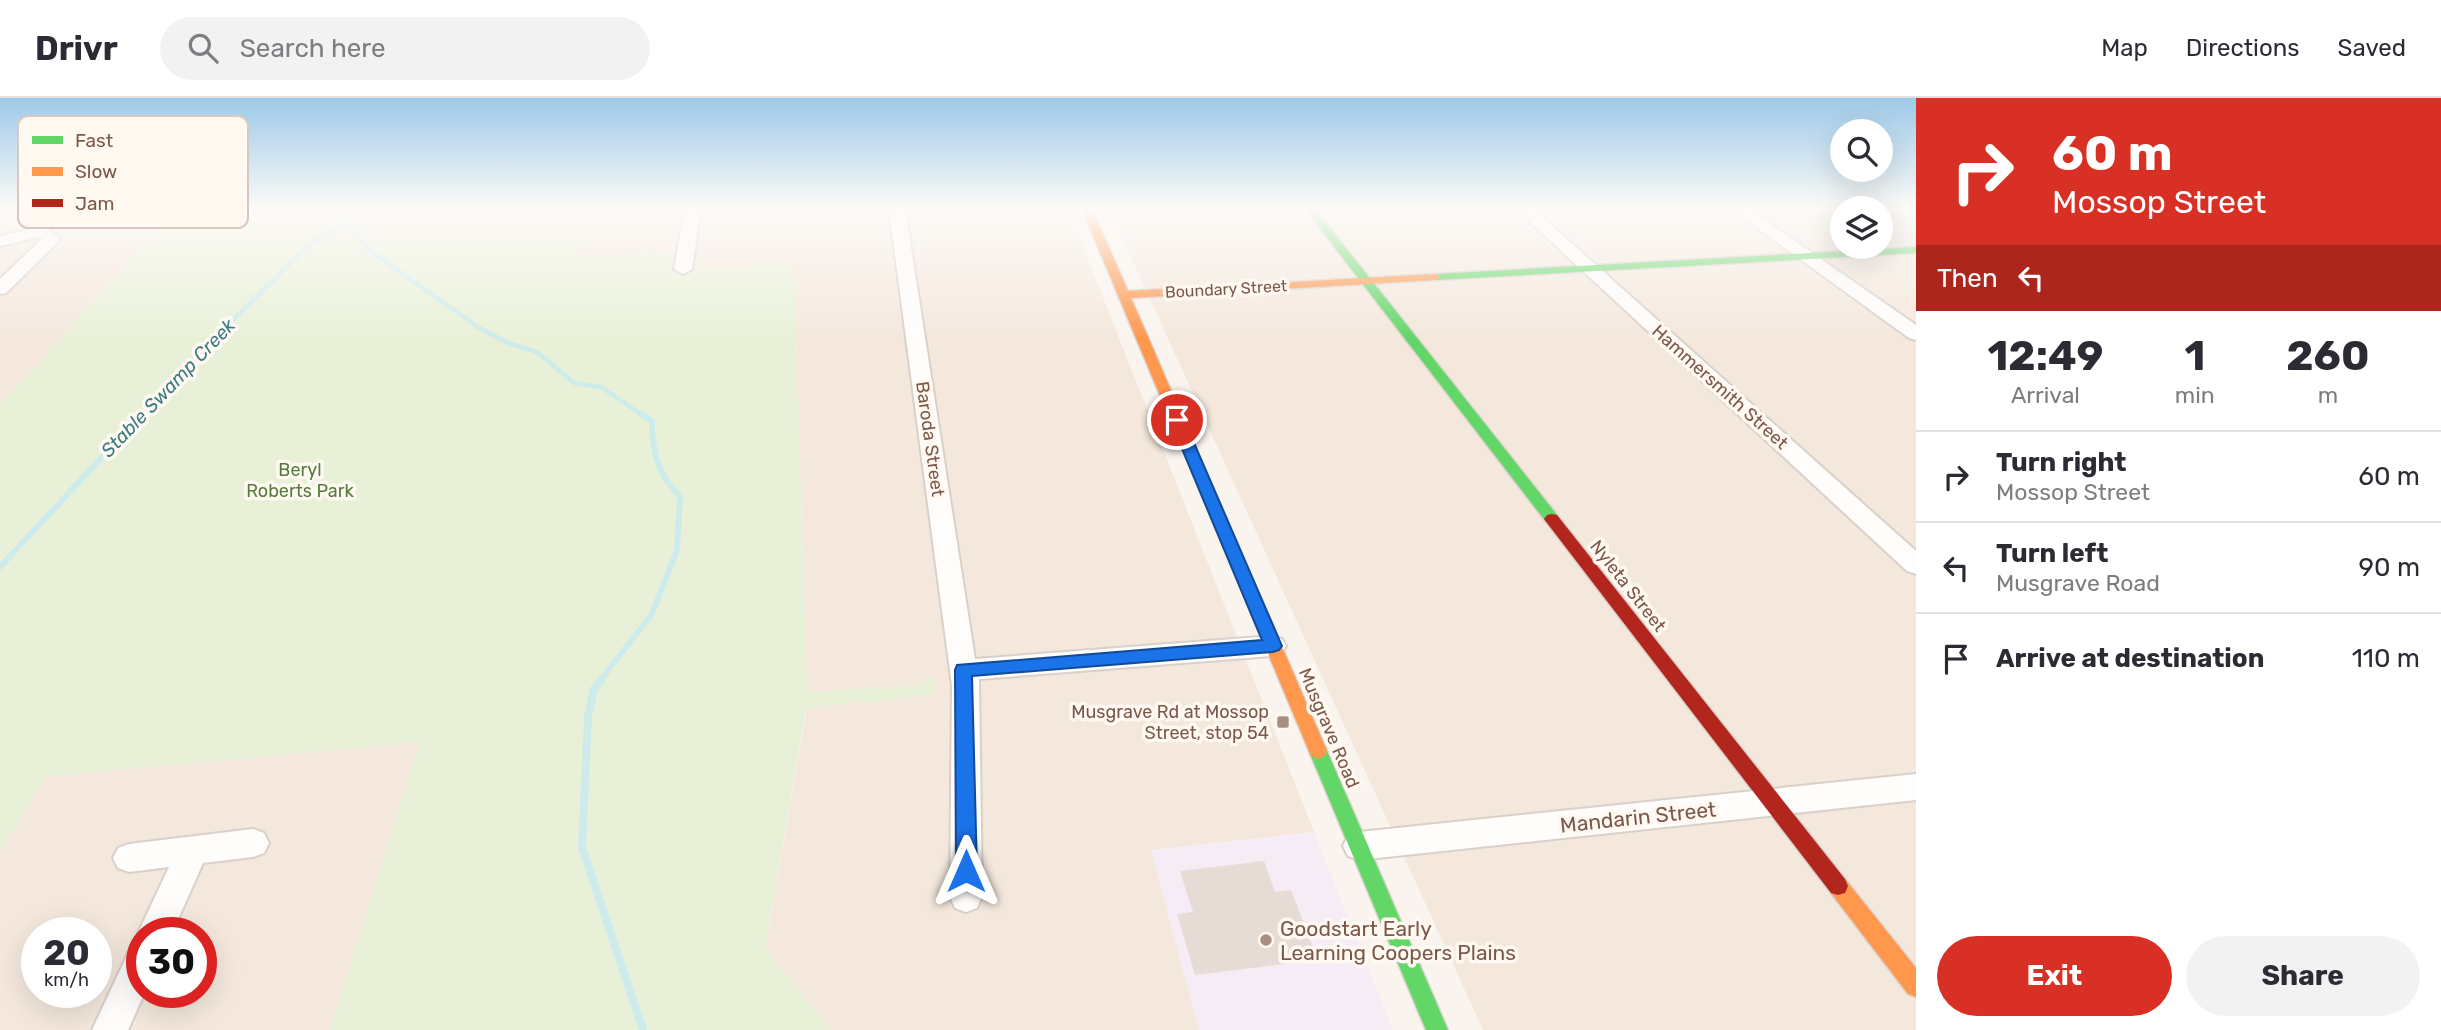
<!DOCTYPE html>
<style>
:root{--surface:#fff;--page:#f2f2f3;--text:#2b2b33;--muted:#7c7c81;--line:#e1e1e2;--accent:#d93025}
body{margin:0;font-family:Rubik,sans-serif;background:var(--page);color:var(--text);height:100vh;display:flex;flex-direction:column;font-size:26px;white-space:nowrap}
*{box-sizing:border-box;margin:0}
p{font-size:23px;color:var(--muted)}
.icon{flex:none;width:38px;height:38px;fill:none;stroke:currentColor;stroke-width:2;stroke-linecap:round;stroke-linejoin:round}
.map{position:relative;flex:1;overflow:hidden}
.sheet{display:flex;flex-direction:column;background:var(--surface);width:525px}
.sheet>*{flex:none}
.top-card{background:#d93025;color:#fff;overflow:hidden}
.controls{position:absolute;left:1830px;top:21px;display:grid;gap:14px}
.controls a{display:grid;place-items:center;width:63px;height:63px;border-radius:50%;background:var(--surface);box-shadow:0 7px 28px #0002;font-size:35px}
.speed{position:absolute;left:21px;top:819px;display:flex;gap:14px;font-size:35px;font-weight:700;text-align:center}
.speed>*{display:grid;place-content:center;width:91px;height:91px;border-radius:50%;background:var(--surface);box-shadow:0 7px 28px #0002;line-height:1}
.speed small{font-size:18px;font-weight:400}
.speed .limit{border:10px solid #d22;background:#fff;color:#111}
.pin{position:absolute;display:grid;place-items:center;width:60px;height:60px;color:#fff;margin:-30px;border:4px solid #fff;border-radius:50%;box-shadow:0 2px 7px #0007}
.me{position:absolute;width:77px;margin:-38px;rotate:0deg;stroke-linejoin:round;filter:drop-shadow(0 0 5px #0008)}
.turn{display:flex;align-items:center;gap:24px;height:147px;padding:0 21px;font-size:32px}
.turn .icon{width:91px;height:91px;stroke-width:2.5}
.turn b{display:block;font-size:49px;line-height:60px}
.then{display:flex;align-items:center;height:66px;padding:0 21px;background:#0003;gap:14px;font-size:26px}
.eta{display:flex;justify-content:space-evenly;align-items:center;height:119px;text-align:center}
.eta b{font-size:42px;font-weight:700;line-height:49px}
.cta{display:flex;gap:14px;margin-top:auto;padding:14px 21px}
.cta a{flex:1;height:80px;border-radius:42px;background:var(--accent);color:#fff;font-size:28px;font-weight:700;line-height:80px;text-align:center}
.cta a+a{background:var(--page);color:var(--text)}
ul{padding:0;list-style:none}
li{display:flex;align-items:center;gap:21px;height:91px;padding:0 21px;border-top:2px solid var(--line)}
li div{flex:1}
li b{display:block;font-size:26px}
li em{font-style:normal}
header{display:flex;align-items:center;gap:42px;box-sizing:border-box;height:98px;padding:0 35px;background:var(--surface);border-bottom:2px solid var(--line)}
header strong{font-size:33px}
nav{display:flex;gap:38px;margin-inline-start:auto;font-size:24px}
.search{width:490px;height:63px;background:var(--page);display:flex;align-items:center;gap:18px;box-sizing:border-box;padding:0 24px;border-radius:38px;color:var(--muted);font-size:26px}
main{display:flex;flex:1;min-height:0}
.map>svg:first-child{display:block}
.residential{fill:#f4e8dd;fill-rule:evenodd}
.education{fill:#f6ecf5}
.green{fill:#e8f1d8}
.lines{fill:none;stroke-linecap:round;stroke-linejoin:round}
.stream-far2{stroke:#ceebeb;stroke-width:4.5}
.stream-far1{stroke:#ceebeb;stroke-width:6}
.stream{stroke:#ceebeb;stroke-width:8}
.building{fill:#e7dcd5}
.street-casing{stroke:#d9d0ca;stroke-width:4}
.fast-casing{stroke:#dbd1cc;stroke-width:3}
.slow-casing{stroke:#dbd1cc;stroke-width:3}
.jam-casing{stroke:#dbd1cc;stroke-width:3}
.street{fill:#fefdfc;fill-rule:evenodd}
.fast{fill:#63d668;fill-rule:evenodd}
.slow{fill:#ff974d;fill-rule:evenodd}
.jam{fill:#b3261e;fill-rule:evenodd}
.route{fill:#1a73e8;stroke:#114b97;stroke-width:2}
.poi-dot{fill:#a88f83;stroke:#fff9f2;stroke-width:2.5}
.labels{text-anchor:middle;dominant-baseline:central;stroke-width:7;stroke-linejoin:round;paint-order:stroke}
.far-street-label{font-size:16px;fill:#7c584a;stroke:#fff9f2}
.street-label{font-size:18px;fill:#7c584a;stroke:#fff9f2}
.park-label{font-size:18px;fill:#547c3d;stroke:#fff9f2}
.poi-label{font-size:18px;fill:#7c584a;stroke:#fff9f2;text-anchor:end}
.water-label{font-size:19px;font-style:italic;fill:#3b7c82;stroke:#fff9f2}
.near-street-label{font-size:21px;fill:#7c584a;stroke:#fff9f2}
.near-poi-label{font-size:21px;fill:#7c584a;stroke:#fff9f2;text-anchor:start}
.key{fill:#fff9f2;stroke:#d8c9c0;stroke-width:2}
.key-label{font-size:19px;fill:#7c584a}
</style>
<header>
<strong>Drivr</strong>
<div class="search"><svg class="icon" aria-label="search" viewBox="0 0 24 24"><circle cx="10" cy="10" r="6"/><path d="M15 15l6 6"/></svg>Search here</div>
<nav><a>Map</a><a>Directions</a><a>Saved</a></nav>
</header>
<main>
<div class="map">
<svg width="1916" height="932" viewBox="0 0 1916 932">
<rect width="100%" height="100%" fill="#faf4ee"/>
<!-- residential -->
<path class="residential" d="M 0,111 L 140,111 L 131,121 L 169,120 L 0,307 Z
M 589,111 L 1068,111 L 1314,734 L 1151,752 L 1199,932 L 831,932 L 765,851 L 807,609 L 935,597 L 933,576 L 919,587 L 807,594 L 794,166 L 669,173 L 670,155 L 573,161 Z
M 1109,111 L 1843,111 L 1843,149 L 1881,149 L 1881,111 L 1916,111 L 1916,932 L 1483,932 Z
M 420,644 L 330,932 L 0,932 L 0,754 L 47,678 ZM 37,835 L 96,835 L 96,894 L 37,894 ZM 142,835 L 201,835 L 201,894 L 142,894 Z"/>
<!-- education -->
<path class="education" d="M 1314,734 L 1393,932 L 1199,932 L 1151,752 Z"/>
<!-- green -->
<path class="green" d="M 140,111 L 589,111 L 574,160 L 671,155 L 669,173 L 794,165 L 807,594 L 919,587 L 933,576 L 935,597 L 806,610 L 765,850 L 831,932 L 330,932 L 420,644 L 47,678 L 0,754 L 0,307 L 168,121 L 130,122 Z"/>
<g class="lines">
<!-- stream-far2 -->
<path class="stream-far2" d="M 142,317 L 196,258 L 311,145 L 348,125 L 366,150 L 478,229 L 508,245 L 537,254 L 574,285 L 601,289 L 642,317"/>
<!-- stream-far1 -->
<path class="stream-far1" d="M 0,469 L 143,315
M 599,584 L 652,516 L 677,452 L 680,399 C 658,376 652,355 652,323 L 640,315"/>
<!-- stream -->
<path class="stream" d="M 601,582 L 594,591 L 588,619 L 582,749 L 643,932"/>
</g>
<!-- building -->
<path class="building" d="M 1264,763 L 1275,794 L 1291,792 L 1318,862 L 1195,877 L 1177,816 L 1193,814 L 1180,773 Z"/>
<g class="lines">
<defs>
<path id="street" d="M 46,111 L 63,111 L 49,126 L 49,132 L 59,139 L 58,144 L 6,195 L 0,196 L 0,181 L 42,141 L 39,139 L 0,148 L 0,138 L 33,131 L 33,125 Z
M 685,111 L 701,111 L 692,171 L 683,176 L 674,171 Z
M 889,111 L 905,111 L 975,561 L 1273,538 L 1282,541 L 1286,548 L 1282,555 L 1273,558 L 979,581 L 982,799 L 977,810 L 966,814 L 955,810 L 950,799 L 952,588 Z
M 1516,111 L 1533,111 L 1916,453 L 1916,476 L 1907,473 Z
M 1731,111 L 1749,111 L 1916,227 L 1916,242 L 1909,240 Z
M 1916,676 L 1916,702 L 1359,762 L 1348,758 L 1343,748 L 1348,738 L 1359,734 Z
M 253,731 L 264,735 L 269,745 L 264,755 L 253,759 L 203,765 L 172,835 L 142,835 L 142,843 L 138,835 L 169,769 L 129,774 L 118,770 L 113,760 L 118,750 L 129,746 Z
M 142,847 L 142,894 L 145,894 L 128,932 L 92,932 L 130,851 Z"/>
<path id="fast" d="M 1305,111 L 1315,111 L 1557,417 L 1560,421 L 1557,425 L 1547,425 Z
M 1916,149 L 1916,155 L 1435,182 L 1429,179 L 1435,176 Z
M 1318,645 L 1325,648 L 1327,653 L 1448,932 L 1426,932 L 1309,653 L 1311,648 Z"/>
<path id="slow" d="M 1082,111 L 1092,111 L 1128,193 L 1435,176 L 1441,179 L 1435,182 L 1131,200 L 1327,653 L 1325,658 L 1318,661 L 1311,658 L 1309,653 Z
M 1838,779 L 1845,781 L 1916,870 L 1916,899 L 1908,896 L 1831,795 L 1828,788 L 1831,781 Z"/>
<path id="jam" d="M 1552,416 L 1557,417 L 1845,781 L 1848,788 L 1845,795 L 1838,797 L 1831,795 L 1547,425 L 1544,421 L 1547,417 Z"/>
</defs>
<!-- street casing -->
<use href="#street" class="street-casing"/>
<!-- fast casing -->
<use href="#fast" class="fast-casing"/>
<!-- slow casing -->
<use href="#slow" class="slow-casing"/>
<!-- jam casing -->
<use href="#jam" class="jam-casing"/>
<!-- street -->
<use href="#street" class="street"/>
<!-- fast -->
<use href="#fast" class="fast"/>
<!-- slow -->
<use href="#slow" class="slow"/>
<!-- jam -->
<use href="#jam" class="jam"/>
</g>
<!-- sky -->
<linearGradient id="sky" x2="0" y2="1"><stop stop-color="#9dcae9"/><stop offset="0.46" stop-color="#fdfaf7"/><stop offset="1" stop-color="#fdfaf7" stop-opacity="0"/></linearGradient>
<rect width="1916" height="241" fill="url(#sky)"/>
<!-- route -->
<path class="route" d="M 1177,318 L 1184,322 L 1282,548 L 1279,552 L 1273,554 L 972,578 L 977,773 L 974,780 L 966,782 L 959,780 L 956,773 L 955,572 L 957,567 L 1262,542 L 1170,322 Z"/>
<!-- markers -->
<g class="poi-dot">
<rect x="1276" y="617" width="14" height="14" rx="3.5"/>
<circle cx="1266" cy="842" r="7"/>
</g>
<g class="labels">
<!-- far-street labels -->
<g class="far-street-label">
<text transform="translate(1226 191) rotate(-3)">Boundary Street</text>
</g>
<!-- street labels -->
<g class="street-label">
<text transform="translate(1720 289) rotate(42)">Hammersmith Street</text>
<text transform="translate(930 341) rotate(82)">Baroda Street</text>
<text transform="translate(1628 488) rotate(52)">Nyleta Street</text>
<text transform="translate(1329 630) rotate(67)">Musgrave Road</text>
</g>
<!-- park labels -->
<g class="park-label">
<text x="300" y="372">Beryl<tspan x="300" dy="21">Roberts Park</tspan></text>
</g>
<!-- poi labels -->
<g class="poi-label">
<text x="1269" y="614">Musgrave Rd at Mossop<tspan x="1269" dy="21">Street, stop 54</tspan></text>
</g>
<!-- water labels -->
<g class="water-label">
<text transform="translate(168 290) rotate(-46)">Stable Swamp Creek</text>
</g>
<!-- near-street labels -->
<g class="near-street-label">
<text transform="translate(1638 719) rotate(-6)">Mandarin Street</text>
</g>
<!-- near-poi labels -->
<g class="near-poi-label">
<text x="1280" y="830">Goodstart Early<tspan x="1280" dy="24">Learning Coopers Plains</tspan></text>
</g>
</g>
<!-- legend -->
<rect x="18" y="18" width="230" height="112" rx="10" class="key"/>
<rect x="32" y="38" width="31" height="8" fill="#63d668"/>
<rect x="32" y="69" width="31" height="9" fill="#ff974d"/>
<rect x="32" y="101" width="31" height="8" fill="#b3261e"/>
<g class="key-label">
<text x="75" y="49">Fast</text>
<text x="75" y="80">Slow</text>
<text x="75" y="112">Jam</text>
</g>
</svg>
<div class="controls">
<a><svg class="icon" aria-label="search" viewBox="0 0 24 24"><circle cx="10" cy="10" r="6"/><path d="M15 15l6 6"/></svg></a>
<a><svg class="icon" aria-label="layers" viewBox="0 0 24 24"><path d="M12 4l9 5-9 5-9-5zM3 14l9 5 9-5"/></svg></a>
</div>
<div class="speed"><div>20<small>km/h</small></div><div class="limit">30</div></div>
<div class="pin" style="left:1177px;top:322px;background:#d93025"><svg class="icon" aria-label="arrive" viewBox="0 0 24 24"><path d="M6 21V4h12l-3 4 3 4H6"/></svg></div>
<svg class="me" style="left:966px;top:773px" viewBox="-20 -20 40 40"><path d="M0-17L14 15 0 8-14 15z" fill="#1a73e8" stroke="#fff" stroke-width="4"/></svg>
</div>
<section class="sheet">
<div class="top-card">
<div class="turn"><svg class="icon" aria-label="right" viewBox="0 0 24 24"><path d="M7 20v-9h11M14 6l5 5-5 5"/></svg><div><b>60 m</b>Mossop Street</div></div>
<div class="then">Then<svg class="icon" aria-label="left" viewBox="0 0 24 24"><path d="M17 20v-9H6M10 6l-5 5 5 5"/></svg></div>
</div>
<div class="eta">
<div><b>12:49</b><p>Arrival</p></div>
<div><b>1</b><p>min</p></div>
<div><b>260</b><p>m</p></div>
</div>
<ul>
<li><svg class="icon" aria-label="right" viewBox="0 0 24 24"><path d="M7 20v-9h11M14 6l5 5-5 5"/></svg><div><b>Turn right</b><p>Mossop Street</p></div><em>60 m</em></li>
<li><svg class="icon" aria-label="left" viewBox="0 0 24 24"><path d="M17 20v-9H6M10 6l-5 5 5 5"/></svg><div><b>Turn left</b><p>Musgrave Road</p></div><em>90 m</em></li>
<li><svg class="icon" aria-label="arrive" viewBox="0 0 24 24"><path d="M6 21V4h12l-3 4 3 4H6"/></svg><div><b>Arrive at destination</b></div><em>110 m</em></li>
</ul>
<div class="cta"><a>Exit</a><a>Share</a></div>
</section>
</main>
